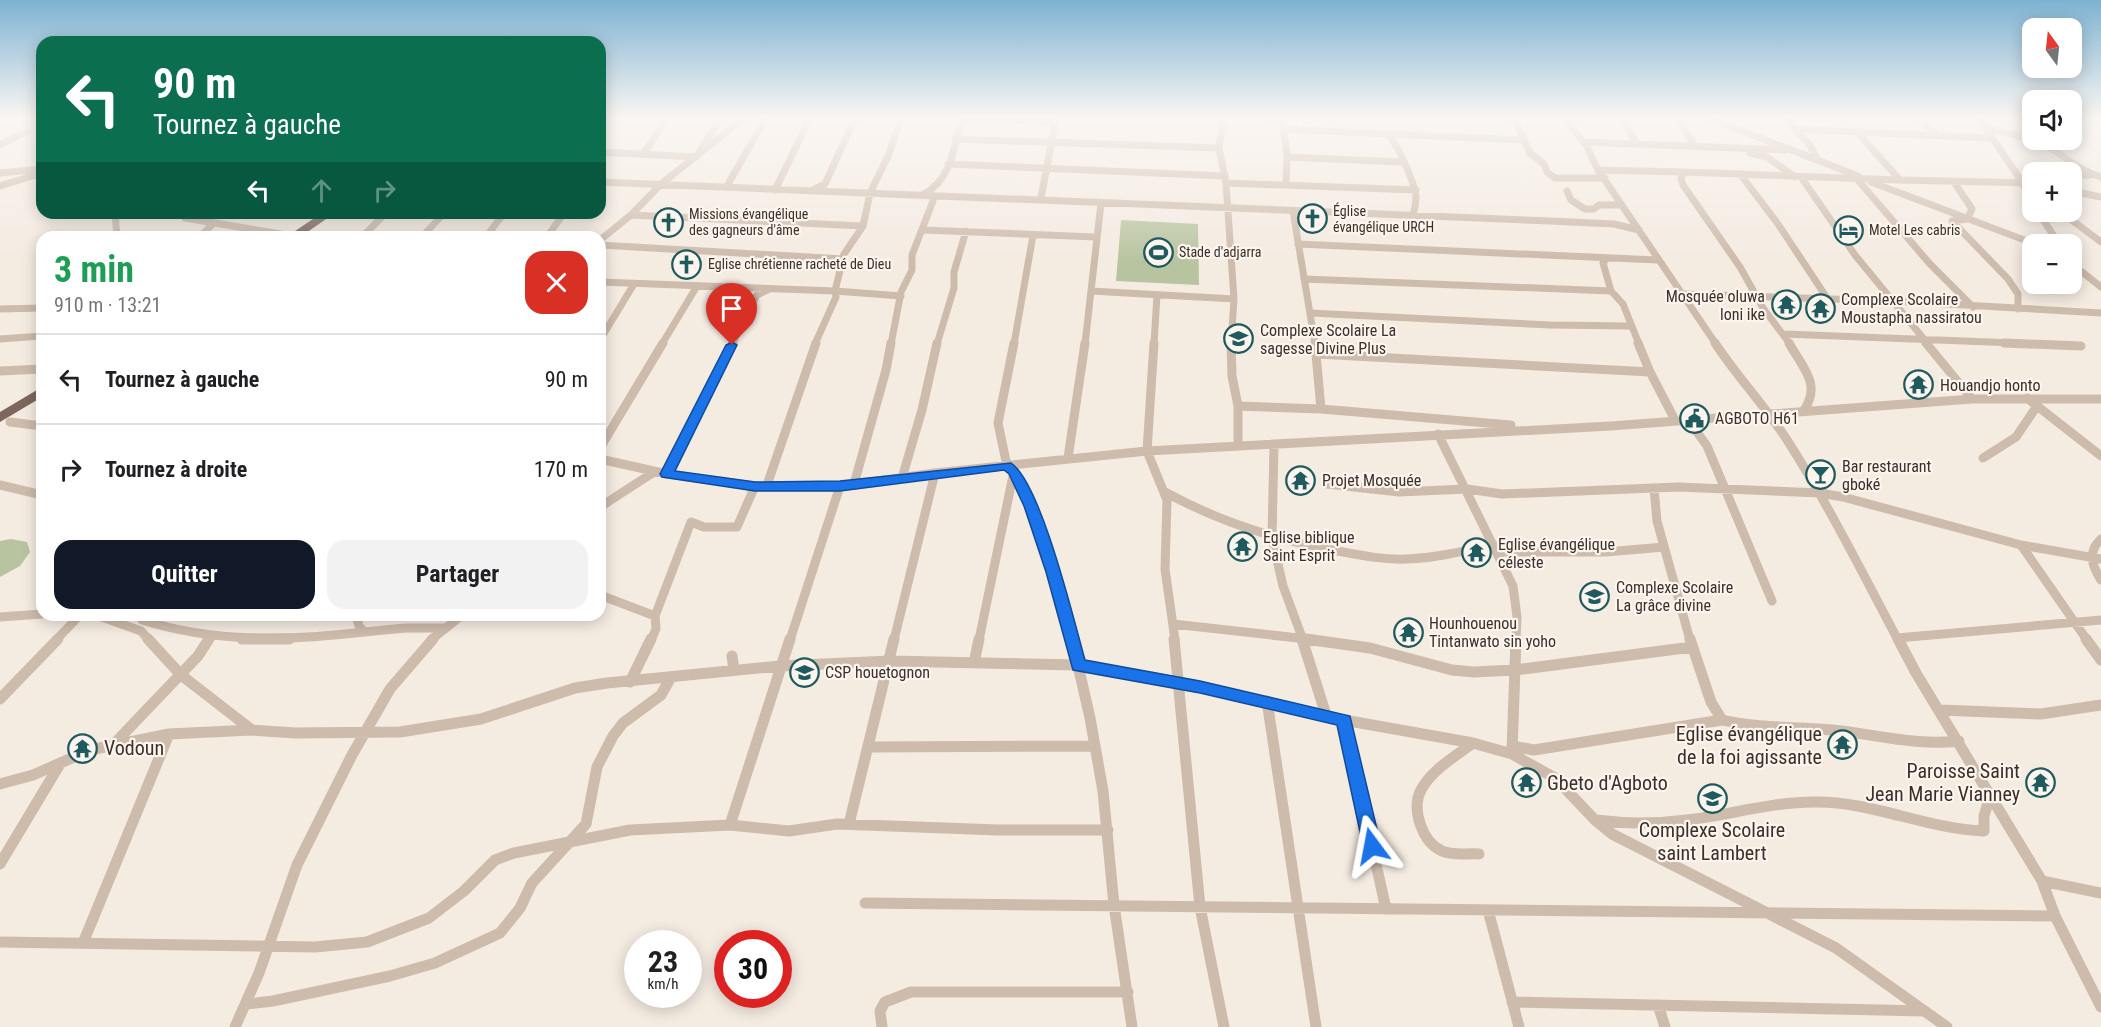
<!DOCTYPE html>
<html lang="fr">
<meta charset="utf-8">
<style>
:root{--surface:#fff;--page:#f2f2f2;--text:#202124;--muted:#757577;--line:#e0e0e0;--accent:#111827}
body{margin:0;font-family:"Roboto Condensed",sans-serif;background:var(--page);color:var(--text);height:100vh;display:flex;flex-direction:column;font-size:22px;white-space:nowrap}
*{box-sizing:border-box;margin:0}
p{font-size:20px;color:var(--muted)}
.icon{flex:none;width:33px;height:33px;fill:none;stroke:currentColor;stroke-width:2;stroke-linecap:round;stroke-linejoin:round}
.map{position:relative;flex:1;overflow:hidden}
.drawer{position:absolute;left:36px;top:231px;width:570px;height:390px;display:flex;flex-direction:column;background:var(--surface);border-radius:18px;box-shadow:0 3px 15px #0003}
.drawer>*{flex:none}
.top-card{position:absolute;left:36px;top:36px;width:570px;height:183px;border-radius:18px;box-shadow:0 3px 15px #0003;background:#0b6e4f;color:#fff;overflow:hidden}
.needle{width:39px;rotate:345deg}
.buttons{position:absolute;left:2022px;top:18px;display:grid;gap:12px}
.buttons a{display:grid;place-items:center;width:60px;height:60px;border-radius:12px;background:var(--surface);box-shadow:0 3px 15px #0003;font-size:30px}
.speed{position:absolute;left:624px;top:930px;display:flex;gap:12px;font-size:30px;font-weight:700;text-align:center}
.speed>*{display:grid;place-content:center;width:78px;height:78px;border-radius:50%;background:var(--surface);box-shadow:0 3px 15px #0003;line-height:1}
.speed small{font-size:15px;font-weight:400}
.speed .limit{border:9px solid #d22;background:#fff;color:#111}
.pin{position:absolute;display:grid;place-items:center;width:51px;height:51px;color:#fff;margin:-62px -26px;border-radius:50% 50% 50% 0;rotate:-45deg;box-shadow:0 0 6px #0007}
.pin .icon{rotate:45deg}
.me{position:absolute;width:66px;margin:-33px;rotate:347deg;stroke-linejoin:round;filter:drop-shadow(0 0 4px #0008)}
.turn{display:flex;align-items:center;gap:21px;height:126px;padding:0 18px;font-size:27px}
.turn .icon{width:78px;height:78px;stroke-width:2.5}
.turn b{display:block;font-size:42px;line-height:51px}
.lanes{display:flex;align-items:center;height:57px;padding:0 18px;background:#0003;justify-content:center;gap:30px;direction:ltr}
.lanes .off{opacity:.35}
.round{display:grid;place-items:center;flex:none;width:63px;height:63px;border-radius:18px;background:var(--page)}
.head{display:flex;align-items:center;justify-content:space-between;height:102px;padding:0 18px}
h1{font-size:36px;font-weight:700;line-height:45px;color:#1e9e55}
.action{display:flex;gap:12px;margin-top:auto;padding:12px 18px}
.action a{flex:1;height:69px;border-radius:18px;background:var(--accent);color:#fff;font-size:24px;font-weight:700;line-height:69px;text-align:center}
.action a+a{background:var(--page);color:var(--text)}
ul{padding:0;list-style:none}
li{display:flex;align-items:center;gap:18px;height:90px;padding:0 18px;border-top:2px solid var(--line)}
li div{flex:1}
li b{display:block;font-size:22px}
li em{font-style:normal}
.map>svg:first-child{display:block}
.green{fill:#b8c4a0}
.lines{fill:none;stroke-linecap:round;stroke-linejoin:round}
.street-far2{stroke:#cdbbac;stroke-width:7}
.street-far1{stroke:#cdbbac;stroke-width:9}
.street{stroke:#cdbbac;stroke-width:11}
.primary{fill:#7d675c;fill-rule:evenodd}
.route{fill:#1a73e8;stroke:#114b97;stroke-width:1.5}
.labels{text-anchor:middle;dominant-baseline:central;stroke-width:4.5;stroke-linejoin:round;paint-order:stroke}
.far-poi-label{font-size:14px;fill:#3b302b;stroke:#fbf5ee;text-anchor:start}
.poi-label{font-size:16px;fill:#3b302b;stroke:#fbf5ee;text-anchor:start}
.near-poi-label{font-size:20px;fill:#3b302b;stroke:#fbf5ee;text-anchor:end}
</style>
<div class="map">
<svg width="2101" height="1027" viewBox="0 0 2101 1027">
<rect width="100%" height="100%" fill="#f4ebe1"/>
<!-- green -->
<path class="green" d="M 1121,220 L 1198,224 L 1199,285 L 1116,281 Z
M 11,539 L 27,542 L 30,552 L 20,566 L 0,577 L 0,541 Z"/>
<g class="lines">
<!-- street-far2 -->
<path class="street-far2" d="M 967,118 L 1055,122
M 1219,118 L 1222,126 L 1219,148 L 1226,183 L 1234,299 L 1231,344
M 1282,118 L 1287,157 L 1286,183
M 1514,118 L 1530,153 L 1544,164 L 1547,172 L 1555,178 L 1605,178
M 1565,118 L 1587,147 L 1598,170 L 1716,344
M 1621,118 L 1637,144
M 1677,118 L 1695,146
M 1709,118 L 1858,176
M 1787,118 L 1795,129
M 1919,118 L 1937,135
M 1979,118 L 2020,179 L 2032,202
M 600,126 L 607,118
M 1986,128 L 2032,139
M 1283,129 L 1522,140
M 1857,132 L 1900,180 L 2032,183
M 1388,135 C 1398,144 1414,182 1416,196 C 1416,203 1415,209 1413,215
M 955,139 L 1219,148
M 2034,140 C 2059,149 2075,170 2101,177
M 1583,142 L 1785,150
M 0,145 L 26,132
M 600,152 L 696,157 L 721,118
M 644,153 L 667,118
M 1750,153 L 1767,157 L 1795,177
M 1287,157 L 1402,162
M 1817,159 L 1809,144 L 1795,129 L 1991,138
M 948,164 L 1225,176
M 1598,170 L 1683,172
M 0,173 L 42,169
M 1740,174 L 1778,224 L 1829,301
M 2072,175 L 2090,175
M 1801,177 L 1855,255 L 1928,344
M 1857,179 L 1930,264 L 1973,307
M 600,182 L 1550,221 L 1614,224 L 1639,230
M 1871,182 L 2035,244
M 1954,182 L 1972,209 L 1967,219 L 1952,221 L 2008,279 L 2018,294 L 2018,309
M 1226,183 L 1416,190
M 0,186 L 42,173
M 727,186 L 766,118
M 775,190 L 810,118
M 813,190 L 825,184 L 855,118
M 1567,191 L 1571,200 L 1585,209 L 1594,209 L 1599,205 L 1622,205
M 2072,191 L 2101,197
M 924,194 C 952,179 954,146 962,118
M 1041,198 L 1056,118
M 1293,211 L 1315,344
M 2038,212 L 2059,244
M 2061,212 L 2101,242
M 115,213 L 117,237
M 631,215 L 863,226
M 185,218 L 287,235
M 923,230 L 1096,237
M 199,237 L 213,224
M 362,237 L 386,213
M 422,237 L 444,213
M 486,237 L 504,213
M 547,237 L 564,213
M 600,240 L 631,215 L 661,184 L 744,118
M 1298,244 L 1658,260
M 600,245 L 843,259
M 1607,258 L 1603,263 L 1611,291 L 1623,304 L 1639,344
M 2072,264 L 2101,287
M 1304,279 L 1611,291
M 600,282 L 835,291 L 901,296
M 1091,291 L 1234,299
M 1684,294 L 1894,301 L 2101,313
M 0,309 L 42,308
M 1310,313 L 1550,325 L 1630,326
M 1784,334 L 2041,344
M 0,339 L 42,336
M 600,340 L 634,284
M 662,344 L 697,286
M 732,344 L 757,295 L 769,289
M 815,344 L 836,297 L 835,291 L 844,254 L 863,226 L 870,193 L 889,154 L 901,118
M 891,344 L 901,292 L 912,270 L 912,255 L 933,201 L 932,195
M 937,344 L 954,288 L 954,272 L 966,231
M 1014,344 L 1033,235
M 1085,344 L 1101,203
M 1154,344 L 1157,295
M 1790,344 L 1763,308 L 1740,267 L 1683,185 L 1681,179 L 1683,172 L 1900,180"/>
<!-- street-far1 -->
<path class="street-far1" d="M 1014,343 L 998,423 L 1007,466 L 1020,480 L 1029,499 L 1072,640
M 1154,343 L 1147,451 L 1167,500 L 1165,569 L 1175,640
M 1231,343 L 1232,376 L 1238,406 L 1238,446
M 1315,343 L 1321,409
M 1638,343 L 1650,372 L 1675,420
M 1715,343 C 1738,378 1767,408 1789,443 C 1829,506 1863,574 1898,640
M 1789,343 C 1802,367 1822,384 1804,410
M 1926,343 L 1972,399
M 2004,343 L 2081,346
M 1317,354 L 1650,372
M 0,371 L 42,369
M 2027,398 L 2101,456
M 1238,406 L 1321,409 L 1511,425
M 1687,418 L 1707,446 L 1772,601
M 10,422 L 42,426
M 1438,434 L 1513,586 L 1517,617 L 1516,640
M 1274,445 L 1272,538 L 1283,586 L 1303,640
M 600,448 L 663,343
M 1068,458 L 1085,343
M 1983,458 L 2016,437 L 2037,406
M 600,459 L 667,474 L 755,486 L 840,486 L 935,473 L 1147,451 L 1611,426 L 1972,399 L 2101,399
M 667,474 L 733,343
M 902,478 L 922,410 L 937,343
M 854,484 L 886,370 L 891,343
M 1327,484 L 1399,492 L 1467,489 L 1502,494 L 1679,487 L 1820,493 L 1843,497 L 2021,545 L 2101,559
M 0,485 L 42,495
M 767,485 L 816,343
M 1654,488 L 1657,521 L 1690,640
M 1165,492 C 1221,523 1280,541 1343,552 C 1364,556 1385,560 1407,559 C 1436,558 1465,551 1493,544
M 600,507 L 654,472
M 2101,539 C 2087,552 2092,566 2101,580
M 2021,545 L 2087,640
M 1497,552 L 1606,552 L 1664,547
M 600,595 L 655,616
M 96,615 L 141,631 L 149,640
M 356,615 L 359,626 L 364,632 L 405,628 L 446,628
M 0,617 L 42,614
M 142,620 C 215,643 288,641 364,632
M 1173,624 L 1316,640
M 1897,638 L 2101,620
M 56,640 L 80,615
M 208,640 L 211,635
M 431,640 L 462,615
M 651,640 L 656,629 L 655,616 L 691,522 L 704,527 L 737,527 L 755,486
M 790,640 L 840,486
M 894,640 L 935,473
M 979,640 L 1014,471"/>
<!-- street -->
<path class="street" d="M 148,639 L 181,675 L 252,730
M 242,639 L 289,639
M 1072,639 L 1090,718 L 1103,791 L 1114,905 L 1132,1027
M 1174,639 L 1200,907 L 1224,1027
M 1302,639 L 1326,715
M 1306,639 L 1370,648 L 1452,670 L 1474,672 L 1515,670 L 1692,647
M 1898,639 L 1916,673 L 2042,881 L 2055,916 L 2101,1007
M 2086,639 L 2101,660
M 732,656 L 734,670
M 974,663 L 979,639
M 630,682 L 651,639
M 0,699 L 58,639
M 1267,701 L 1316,1027
M 1941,710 L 2041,714 L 2101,705
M 1344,720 L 1386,909
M 1722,720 C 1758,728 1795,727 1832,730 C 1875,734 1915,746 1959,741
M 1473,743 C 1456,756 1431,770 1421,790 C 1411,809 1422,842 1442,851 C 1453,856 1467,853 1479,854
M 113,745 L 198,656 L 209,639
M 1512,746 L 1534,750 L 1722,720 L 1711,702 L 1690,639
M 868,747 L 1095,746
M 1512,751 L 1516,639
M 0,784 L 33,775 L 90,750 L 169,734 L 252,730 L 295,733 L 400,732 L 481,719 L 575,688 L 607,683 L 780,666 L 890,661 L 1079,665 L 1177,682 L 1344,720 L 1473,743 L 1512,754 L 1555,778 L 1595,820 L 1612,834 L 1836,948 L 1947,1027
M 1596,820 C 1627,824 1656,824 1687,820 C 1729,815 1771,802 1814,802 C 1872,801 1926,829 1984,831 L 1984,816 L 1991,793
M 849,824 L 894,639
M 730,825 L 790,639
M 0,864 L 60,764
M 2042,881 L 2101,893
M 865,903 L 2055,916
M 1488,910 L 1519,1027
M 0,942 L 315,947 L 367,942 L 429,918 L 464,891 L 495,860 L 514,853 L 630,830 L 730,825 L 789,831 L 837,824 L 998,830 L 1108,830
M 83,943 L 169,734
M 1512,1002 L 1925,1011
M 247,1004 L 273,1001 L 390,976 L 435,963 L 500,933 L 520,908 L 532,883 L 586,824 L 597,767 L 613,736 L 623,723 L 661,695 L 671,677
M 1658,1005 L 1665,1027
M 235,1027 L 259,973 L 297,865 L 352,755 L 390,689 L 433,639
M 882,1027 L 880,1011 L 885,1002 L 911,992 L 1128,992"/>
<!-- primary -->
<path class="primary" d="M 322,213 L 335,213 L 300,237 L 286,237 Z
M 42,387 L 42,397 L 0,422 L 0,412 Z"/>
</g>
<!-- sky -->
<linearGradient id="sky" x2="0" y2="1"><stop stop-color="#7eb2d2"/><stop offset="0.45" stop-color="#faf6f2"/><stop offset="1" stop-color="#faf6f2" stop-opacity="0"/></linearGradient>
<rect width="2101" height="262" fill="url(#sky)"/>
<!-- route -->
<path class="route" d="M 732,342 L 737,345 L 675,471 L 755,482 L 840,481 L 1011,463 C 1041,483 1074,621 1085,660 L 1200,681 L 1350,716 L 1381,846 L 1378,852 L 1372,854 L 1366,852 L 1363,846 L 1337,725 L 1200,693 L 1073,670 L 1046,572 L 1024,506 L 1009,474 L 1004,470 L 840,491 L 755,491 L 662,477 L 660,474 L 726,345 Z"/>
<!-- icons -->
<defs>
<symbol id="church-ring" viewBox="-11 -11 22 22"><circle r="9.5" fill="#fbf5ee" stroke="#1f5a5e" stroke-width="1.5"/><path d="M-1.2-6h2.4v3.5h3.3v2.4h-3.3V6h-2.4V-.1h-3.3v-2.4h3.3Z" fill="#1f5a5e"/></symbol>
<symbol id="hotel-ring" viewBox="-11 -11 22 22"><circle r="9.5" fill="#fbf5ee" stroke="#1f5a5e" stroke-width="1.5"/><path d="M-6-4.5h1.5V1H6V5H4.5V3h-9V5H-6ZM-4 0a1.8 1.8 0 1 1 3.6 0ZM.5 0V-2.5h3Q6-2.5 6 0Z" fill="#1f5a5e"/></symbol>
<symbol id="stadium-ring" viewBox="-11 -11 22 22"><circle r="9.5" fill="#fbf5ee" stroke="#1f5a5e" stroke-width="1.5"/><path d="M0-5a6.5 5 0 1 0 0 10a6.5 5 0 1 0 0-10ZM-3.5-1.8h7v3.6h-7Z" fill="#1f5a5e"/></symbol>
<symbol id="temple-ring" viewBox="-11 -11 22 22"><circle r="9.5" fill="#fbf5ee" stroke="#1f5a5e" stroke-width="1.5"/><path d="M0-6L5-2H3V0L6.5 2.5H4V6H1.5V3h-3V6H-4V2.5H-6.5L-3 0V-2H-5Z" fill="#1f5a5e"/></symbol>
<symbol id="school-ring" viewBox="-11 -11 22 22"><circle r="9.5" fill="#fbf5ee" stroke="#1f5a5e" stroke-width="1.5"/><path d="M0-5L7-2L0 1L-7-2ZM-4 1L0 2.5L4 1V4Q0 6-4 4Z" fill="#1f5a5e"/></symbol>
<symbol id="civic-ring" viewBox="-11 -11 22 22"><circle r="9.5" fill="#fbf5ee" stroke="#1f5a5e" stroke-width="1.5"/><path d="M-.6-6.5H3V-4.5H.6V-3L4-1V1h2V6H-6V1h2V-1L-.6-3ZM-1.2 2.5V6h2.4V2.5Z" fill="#1f5a5e"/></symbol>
<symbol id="bar-ring" viewBox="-11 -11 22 22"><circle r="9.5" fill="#fbf5ee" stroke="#1f5a5e" stroke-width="1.5"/><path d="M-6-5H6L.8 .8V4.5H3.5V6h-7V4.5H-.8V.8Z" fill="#1f5a5e"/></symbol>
</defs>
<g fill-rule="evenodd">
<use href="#church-ring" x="1296" y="202" width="33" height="33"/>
<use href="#church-ring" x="652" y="206" width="33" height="33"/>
<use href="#hotel-ring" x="1832" y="214" width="33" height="33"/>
<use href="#stadium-ring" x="1142" y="236" width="33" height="33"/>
<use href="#church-ring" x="670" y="248" width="33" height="33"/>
<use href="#temple-ring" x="1770" y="288" width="33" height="33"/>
<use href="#temple-ring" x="1804" y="292" width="33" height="33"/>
<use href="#school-ring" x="1222" y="322" width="33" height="33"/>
<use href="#temple-ring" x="1902" y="368" width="33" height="33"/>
<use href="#civic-ring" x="1678" y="402" width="33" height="33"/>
<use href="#bar-ring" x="1804" y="458" width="33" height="33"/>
<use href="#temple-ring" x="1284" y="464" width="33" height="33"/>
<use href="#temple-ring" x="1226" y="530" width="33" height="33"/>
<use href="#temple-ring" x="1460" y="536" width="33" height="33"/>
<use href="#school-ring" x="1578" y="580" width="33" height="33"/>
<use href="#temple-ring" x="1392" y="616" width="33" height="33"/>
<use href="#school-ring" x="788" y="656" width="33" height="33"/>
<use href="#temple-ring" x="1826" y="728" width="33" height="33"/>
<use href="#temple-ring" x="66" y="732" width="33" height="33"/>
<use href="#temple-ring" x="2024" y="766" width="33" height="33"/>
<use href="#temple-ring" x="1510" y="766" width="33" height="33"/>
<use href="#school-ring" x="1696" y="782" width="33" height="33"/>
</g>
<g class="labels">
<!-- far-poi labels -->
<g class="far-poi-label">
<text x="1333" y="211">Église<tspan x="1333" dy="16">évangélique URCH</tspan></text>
<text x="689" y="214">Missions évangélique<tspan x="689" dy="16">des gagneurs d'âme</tspan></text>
<text x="1869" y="230">Motel Les cabris</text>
<text x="1179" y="252">Stade d'adjarra</text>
<text x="708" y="264">Eglise chrétienne racheté de Dieu</text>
</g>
<!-- poi labels -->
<g class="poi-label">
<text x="1765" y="296" text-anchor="end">Mosquée oluwa<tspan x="1765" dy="18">loni ike</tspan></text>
<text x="1841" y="299">Complexe Scolaire<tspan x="1841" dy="18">Moustapha nassiratou</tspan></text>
<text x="1260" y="330">Complexe Scolaire La<tspan x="1260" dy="18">sagesse Divine Plus</tspan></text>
<text x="1940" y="385">Houandjo honto</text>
<text x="1715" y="418">AGBOTO H61</text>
<text x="1842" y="466">Bar restaurant<tspan x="1842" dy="18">gboké</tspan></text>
<text x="1322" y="480">Projet Mosquée</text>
<text x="1263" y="537">Eglise biblique<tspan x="1263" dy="18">Saint Esprit</tspan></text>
<text x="1498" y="544">Eglise évangélique<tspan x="1498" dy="18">céleste</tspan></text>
<text x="1616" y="587">Complexe Scolaire<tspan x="1616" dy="18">La grâce divine</tspan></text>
<text x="1429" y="623">Hounhouenou<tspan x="1429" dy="18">Tintanwato sin yoho</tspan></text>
<text x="825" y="672">CSP houetognon</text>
</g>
<!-- near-poi labels -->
<g class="near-poi-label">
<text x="1822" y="734">Eglise évangélique<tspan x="1822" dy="23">de la foi agissante</tspan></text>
<text x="104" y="748" text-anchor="start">Vodoun</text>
<text x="2020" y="771">Paroisse Saint<tspan x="2020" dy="23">Jean Marie Vianney</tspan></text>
<text x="1547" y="783" text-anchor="start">Gbeto d'Agboto</text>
<text x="1712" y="830" text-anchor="middle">Complexe Scolaire<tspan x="1712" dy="23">saint Lambert</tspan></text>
</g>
</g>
</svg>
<div class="buttons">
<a><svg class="needle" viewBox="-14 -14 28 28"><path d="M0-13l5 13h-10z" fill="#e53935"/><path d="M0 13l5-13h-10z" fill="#757577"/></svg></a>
<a><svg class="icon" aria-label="sound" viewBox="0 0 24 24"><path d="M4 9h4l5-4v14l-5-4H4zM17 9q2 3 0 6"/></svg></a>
<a>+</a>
<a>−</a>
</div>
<div class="speed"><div>23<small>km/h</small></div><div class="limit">30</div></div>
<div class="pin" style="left:732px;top:345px;background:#d93025"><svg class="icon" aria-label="arrive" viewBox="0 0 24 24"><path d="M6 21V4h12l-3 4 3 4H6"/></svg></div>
<svg class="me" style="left:1372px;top:846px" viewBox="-20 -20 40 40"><path d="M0-17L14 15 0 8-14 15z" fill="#1a73e8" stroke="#fff" stroke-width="4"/></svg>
<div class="top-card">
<div class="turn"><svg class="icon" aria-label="left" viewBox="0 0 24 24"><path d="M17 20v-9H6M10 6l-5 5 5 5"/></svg><div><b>90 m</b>Tournez à gauche</div></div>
<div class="lanes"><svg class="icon" aria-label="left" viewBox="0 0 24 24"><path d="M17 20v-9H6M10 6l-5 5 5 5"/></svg><svg class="icon off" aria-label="ahead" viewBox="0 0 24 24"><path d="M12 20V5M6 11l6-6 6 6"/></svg><svg class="icon off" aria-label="right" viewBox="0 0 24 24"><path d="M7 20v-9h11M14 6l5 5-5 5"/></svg></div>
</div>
<section class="drawer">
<div class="head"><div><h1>3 min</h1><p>910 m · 13:21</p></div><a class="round" style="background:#d93025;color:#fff"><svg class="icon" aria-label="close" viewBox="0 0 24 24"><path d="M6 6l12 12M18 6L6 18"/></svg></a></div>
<ul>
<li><svg class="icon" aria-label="left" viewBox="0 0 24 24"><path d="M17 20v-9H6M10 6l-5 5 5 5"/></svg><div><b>Tournez à gauche</b></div><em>90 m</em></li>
<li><svg class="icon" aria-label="right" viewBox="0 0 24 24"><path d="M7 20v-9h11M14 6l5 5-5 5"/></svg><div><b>Tournez à droite</b></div><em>170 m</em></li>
</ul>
<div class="action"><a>Quitter</a><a>Partager</a></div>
</section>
</div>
